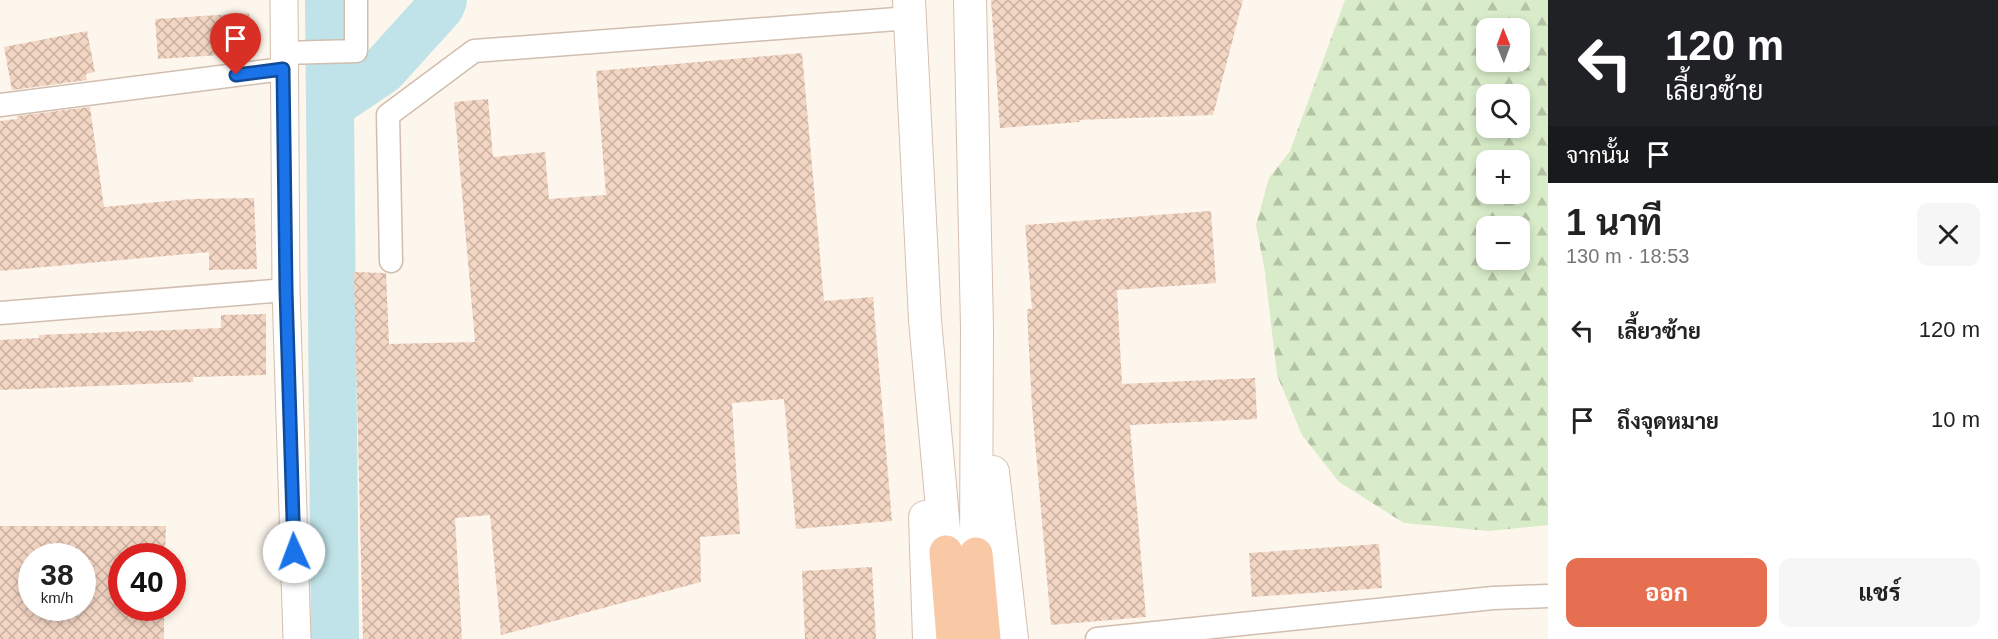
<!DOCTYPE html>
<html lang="th">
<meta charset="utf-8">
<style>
:root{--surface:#fff;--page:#f6f6f6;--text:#222;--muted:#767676;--accent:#e76f51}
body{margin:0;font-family:Helvetica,Sarabun,sans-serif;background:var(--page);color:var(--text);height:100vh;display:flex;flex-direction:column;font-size:22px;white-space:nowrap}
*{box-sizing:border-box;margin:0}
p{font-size:20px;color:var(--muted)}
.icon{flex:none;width:33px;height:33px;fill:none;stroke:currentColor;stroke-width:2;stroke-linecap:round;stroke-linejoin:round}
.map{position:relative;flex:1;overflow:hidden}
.side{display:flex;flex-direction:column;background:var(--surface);width:450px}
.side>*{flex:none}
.banner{background:#202124;color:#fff;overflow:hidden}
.needle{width:39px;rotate:359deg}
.fabs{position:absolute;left:1476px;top:18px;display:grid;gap:12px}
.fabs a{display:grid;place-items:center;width:54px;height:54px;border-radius:12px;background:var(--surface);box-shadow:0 3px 9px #0003;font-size:30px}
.speed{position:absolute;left:18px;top:543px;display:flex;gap:12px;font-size:30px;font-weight:700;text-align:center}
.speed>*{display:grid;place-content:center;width:78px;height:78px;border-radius:50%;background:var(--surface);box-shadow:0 3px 9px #0003;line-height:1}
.speed small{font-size:15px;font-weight:400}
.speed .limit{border:9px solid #d22;background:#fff;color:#111}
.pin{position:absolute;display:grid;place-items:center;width:51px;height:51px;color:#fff;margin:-62px -26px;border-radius:50% 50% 50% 0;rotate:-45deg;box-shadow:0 0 6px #0007}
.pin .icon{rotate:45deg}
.me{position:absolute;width:66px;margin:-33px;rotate:358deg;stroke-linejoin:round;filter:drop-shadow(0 0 4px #0008)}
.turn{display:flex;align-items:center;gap:21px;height:126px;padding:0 18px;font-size:27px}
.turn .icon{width:78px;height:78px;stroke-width:2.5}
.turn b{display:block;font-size:42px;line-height:51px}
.then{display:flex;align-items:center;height:57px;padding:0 18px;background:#0003;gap:12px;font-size:22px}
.round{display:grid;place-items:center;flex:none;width:63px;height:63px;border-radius:12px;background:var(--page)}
.head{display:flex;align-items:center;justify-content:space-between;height:102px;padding:0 18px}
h1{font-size:36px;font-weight:700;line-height:45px}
.cta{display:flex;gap:12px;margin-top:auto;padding:12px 18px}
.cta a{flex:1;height:69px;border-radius:12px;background:var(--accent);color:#fff;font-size:24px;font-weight:700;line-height:69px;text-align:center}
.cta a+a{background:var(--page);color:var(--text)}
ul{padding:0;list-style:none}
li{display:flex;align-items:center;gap:18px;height:90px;padding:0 18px}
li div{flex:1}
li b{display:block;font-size:22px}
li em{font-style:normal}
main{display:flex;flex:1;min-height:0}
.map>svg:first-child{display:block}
.forest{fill:url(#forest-firs);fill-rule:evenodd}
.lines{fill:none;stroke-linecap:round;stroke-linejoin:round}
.river{stroke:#bfe3e8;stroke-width:48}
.building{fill:url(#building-cross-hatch);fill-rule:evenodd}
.minor-casing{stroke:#d1beb0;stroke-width:25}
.tertiary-casing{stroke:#d1beb0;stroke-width:29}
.secondary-casing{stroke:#d6c0b0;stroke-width:34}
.trunk-casing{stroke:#dad1cd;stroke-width:35}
.minor{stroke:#fff;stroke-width:22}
.tertiary{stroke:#fff;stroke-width:27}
.secondary{stroke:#fff;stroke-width:32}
.trunk{stroke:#f9c8a4;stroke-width:33}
.route-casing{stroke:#114b97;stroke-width:15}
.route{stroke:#1a73e8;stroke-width:10}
</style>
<main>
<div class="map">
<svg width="1548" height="639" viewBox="0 0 1548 639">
<defs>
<pattern id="forest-firs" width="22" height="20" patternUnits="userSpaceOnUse" patternTransform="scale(1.5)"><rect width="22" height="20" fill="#d8ecc9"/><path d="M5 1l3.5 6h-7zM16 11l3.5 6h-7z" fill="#b4c2a5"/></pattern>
<pattern id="building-cross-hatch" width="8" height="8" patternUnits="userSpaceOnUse" patternTransform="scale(1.5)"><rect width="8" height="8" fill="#f3d5c3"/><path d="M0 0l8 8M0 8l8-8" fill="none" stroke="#cab0a1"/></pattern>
</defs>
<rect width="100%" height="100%" fill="#fdf6ec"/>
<!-- forest -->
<path class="forest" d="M 1345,0 L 1548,0 L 1548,525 L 1489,531 L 1404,523 L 1339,482 L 1302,435 L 1277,375 L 1265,272 L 1256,225 L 1269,178 L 1290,151 ZM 1486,28 L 1520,28 L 1520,62 L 1486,62 ZM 1486,94 L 1520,94 L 1520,128 L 1486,128 ZM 1486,160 L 1520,160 L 1520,194 L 1486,194 ZM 1486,226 L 1520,226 L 1520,260 L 1486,260 Z"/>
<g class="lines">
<!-- river -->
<path class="river" d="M 329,0 L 335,639
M 330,106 L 383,70 L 440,7 L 443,0"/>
</g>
<!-- building -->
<path class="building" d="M 991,0 L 1243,0 L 1213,115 L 1079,120 L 1080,122 L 1000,128 Z
M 249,13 L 251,53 L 158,59 L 155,19 Z
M 87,31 L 95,72 L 86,74 L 87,80 L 12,90 L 4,47 Z
M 802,53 L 824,301 L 873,297 L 892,521 L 796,529 L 784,399 L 732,403 L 740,534 L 700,537 L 701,582 L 501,635 L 490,515 L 455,518 L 462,639 L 363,639 L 354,272 L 386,273 L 389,344 L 475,342 L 454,102 L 488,99 L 493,157 L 545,152 L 549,199 L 606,195 L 596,71 Z
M 90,107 L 104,207 L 191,199 L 254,198 L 257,269 L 209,270 L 209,252 L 0,271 L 0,121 L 17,119 L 17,116 Z
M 1211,211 L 1216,283 L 1117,290 L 1122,384 L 1255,378 L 1257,419 L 1130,425 L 1146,617 L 1051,625 L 1032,407 L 1027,309 L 1032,309 L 1025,225 Z
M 266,314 L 266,375 L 193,377 L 193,382 L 0,390 L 0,340 L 39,338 L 39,335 L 221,328 L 221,315 Z
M 0,526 L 166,526 L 165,556 L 122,556 L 122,608 L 164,608 L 164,639 L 0,639 ZM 32,556 L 82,556 L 82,608 L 32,608 Z
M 1379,544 L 1382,588 L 1252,597 L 1249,553 Z
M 872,567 L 876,639 L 805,639 L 802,571 Z"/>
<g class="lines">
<defs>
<path id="minor" d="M 283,53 L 356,51 L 356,0
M 0,105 L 283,69
M 391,261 L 388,115 L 474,51 L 910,18
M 0,313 L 286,290
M 1097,639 L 1493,598 L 1548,596"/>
<path id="tertiary" d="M 284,0 L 286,290 L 297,639"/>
<path id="secondary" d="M 909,0 L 925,320 L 946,552
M 970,0 L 977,328 L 976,554
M 993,472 L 1012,639
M 925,517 L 929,639"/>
<path id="trunk" d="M 946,552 L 953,639
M 976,554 L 984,639"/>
</defs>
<!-- minor casing -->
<use href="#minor" class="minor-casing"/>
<!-- tertiary casing -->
<use href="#tertiary" class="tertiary-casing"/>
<!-- secondary casing -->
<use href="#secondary" class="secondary-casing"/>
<!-- trunk casing -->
<use href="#trunk" class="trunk-casing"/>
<!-- minor -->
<use href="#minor" class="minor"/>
<!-- tertiary -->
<use href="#tertiary" class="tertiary"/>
<!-- secondary -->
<use href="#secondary" class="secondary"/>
<!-- trunk -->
<use href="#trunk" class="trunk"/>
</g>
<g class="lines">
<defs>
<path id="route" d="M 236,75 L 283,69 L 286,290 L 294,552"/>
</defs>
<!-- route casing -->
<use href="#route" class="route-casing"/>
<!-- route -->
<use href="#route" class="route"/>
</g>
</svg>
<div class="fabs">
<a><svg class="needle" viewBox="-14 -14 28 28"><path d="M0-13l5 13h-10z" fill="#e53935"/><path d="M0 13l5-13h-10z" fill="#767676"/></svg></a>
<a><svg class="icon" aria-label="search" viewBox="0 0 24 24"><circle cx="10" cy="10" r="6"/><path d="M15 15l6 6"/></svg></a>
<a>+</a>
<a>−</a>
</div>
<div class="speed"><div>38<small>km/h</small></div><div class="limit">40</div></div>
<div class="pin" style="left:236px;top:75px;background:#d93025"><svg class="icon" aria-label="arrive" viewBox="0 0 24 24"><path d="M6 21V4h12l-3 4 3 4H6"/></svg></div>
<svg class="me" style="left:294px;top:552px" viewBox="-20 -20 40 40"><circle r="19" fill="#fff"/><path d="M0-13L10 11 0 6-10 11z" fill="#1a73e8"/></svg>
</div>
<section class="side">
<div class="banner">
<div class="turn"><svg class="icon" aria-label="left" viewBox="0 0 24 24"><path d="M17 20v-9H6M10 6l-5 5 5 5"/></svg><div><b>120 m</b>เลี้ยวซ้าย</div></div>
<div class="then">จากนั้น<svg class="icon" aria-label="arrive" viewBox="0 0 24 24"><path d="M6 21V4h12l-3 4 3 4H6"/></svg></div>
</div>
<div class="head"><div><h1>1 นาที</h1><p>130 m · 18:53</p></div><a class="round"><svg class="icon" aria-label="close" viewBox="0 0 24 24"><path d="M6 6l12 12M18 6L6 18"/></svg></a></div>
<ul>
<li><svg class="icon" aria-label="left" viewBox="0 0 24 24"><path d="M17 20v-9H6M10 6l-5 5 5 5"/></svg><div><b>เลี้ยวซ้าย</b></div><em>120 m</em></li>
<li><svg class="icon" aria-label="arrive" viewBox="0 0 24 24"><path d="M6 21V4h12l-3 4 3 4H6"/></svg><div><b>ถึงจุดหมาย</b></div><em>10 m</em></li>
</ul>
<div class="cta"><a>ออก</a><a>แชร์</a></div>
</section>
</main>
